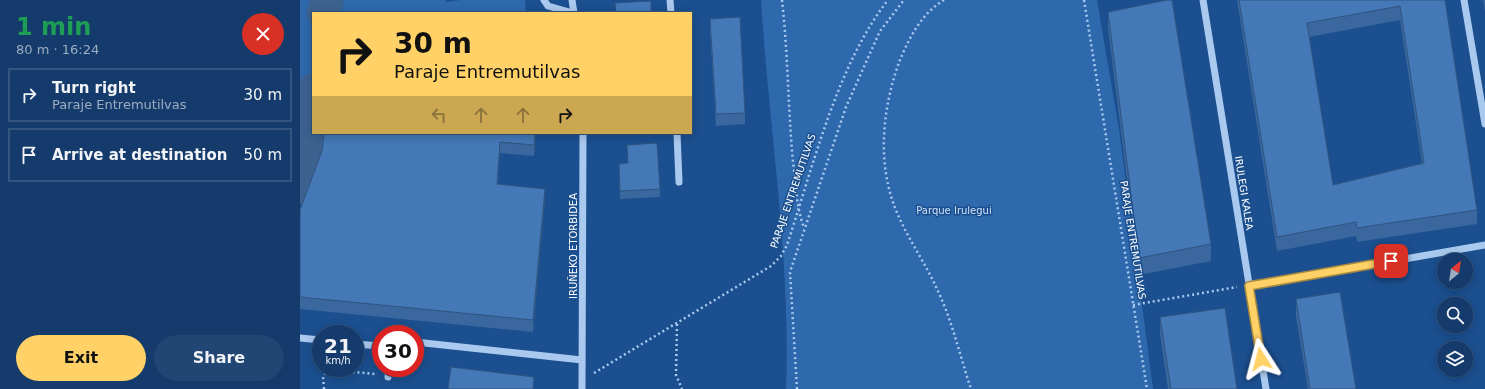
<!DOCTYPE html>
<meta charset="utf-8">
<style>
:root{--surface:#143b6b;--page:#214673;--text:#f1f3f6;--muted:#9dadc1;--line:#33557e;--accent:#ffd166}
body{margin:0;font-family:"DejaVu Sans",sans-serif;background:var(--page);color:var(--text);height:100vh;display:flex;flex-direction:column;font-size:15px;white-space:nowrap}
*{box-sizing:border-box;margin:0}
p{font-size:13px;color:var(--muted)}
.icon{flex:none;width:22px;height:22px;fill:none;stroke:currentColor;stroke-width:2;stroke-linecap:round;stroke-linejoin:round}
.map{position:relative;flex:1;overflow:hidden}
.sheet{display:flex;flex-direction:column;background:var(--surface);width:300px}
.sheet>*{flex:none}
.top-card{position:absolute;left:12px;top:12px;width:380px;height:122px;border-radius:0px;box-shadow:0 2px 10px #0003,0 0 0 1px var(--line);background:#ffd166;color:#111;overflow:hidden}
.needle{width:26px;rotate:30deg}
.fabs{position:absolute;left:1137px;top:253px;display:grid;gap:8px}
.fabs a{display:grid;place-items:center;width:36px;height:36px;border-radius:50%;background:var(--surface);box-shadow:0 2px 10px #0003,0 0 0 1px var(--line);font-size:20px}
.speed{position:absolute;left:12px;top:325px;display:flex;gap:8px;font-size:20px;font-weight:700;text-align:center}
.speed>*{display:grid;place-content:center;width:52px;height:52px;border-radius:50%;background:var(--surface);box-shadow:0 2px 10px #0003,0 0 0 1px var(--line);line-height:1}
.speed small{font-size:10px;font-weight:400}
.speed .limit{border:6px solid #d22;background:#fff;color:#111}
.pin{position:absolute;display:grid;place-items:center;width:34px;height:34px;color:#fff;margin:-17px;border-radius:8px;box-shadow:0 2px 6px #0006}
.me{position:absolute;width:44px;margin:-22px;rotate:351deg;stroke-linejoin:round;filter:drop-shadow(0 0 3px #0008)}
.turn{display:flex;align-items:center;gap:14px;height:84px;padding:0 16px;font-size:18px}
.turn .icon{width:52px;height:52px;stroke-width:2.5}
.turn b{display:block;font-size:28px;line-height:34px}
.lanes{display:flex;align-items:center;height:38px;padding:0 16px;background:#0003;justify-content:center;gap:20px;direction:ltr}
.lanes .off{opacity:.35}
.round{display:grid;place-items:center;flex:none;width:42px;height:42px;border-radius:21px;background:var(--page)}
.head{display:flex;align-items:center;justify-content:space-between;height:68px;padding:0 16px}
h1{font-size:24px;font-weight:700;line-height:30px;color:#1e9e55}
.cta{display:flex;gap:8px;margin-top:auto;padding:8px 16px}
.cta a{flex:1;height:46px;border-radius:24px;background:var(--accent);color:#111;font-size:16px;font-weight:700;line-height:46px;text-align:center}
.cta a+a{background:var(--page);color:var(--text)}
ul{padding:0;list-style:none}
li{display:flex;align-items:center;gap:12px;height:54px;margin:0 8px 6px;padding:0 8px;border:2px solid var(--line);border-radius:0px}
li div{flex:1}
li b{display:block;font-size:15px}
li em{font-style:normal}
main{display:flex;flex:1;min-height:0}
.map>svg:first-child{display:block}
.green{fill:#2e69ad}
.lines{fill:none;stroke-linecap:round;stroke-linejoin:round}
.river{stroke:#3c6290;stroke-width:34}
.path{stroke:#a9c9ee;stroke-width:2.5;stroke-dasharray:2 3;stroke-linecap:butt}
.minor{stroke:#a9c9ee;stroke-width:7}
.wall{fill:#3a679d;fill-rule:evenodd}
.shaded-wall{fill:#305480}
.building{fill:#4478b7;stroke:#305480;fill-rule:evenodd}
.route-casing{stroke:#a68842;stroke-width:10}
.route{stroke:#ffd166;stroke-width:7}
.labels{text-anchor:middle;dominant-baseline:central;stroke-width:3;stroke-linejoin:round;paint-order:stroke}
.street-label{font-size:10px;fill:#fff;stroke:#1b4f8f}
.park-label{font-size:10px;fill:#cfe3fa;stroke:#1b4f8f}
</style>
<main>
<section class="sheet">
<div class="head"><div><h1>1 min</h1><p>80 m · 16:24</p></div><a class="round" style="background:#d93025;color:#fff"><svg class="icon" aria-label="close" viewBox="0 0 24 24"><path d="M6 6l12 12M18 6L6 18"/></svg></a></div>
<ul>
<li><svg class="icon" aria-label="right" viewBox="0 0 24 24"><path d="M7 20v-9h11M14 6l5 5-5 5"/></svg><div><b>Turn right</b><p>Paraje Entremutilvas</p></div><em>30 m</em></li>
<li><svg class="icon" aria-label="arrive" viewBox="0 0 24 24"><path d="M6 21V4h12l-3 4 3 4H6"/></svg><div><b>Arrive at destination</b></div><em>50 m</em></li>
</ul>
<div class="cta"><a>Exit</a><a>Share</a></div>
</section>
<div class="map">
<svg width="1185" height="389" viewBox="0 0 1185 389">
<rect width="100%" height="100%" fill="#1b4f8f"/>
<!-- green -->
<path class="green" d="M 0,0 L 146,0 L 146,2 L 160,0 L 225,0 L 226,13 L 13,13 L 13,133 L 17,133 L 13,158 L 0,205 Z
M 461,0 L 797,0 L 819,129 L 853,389 L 486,389 C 491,259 469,130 461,0 Z"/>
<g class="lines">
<!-- river -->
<path class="river" d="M 24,13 L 27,0
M 0,187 L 13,90"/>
<!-- path -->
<path class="path" d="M 482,0 C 488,54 488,108 493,162 C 496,184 496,206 504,228
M 644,0 C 622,13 609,38 600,60 C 583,105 577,159 594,205 C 605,235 624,260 637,289 C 652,320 660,356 671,389
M 784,0 L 847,389
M 833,305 L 937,287
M 377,324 L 376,375 L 382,389
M 294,373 L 471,266 L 481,256 L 487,245 C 513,167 537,65 588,0
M 24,389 L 23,376 L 26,372 L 31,370 L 75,374
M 497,389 L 490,272 L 546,107 L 580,31 L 604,0"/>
<!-- minor -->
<path class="minor" d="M 244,0 L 248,6 L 273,13
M 272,0 L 274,13
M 370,0 L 371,13
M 903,0 L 966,389
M 1164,0 L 1185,124
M 377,133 L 379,182
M 949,286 L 1185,245
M 0,338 L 21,340
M 115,342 L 282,360
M 55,344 L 81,346
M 88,377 L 89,368
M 282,389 L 283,133"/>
</g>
<!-- wall -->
<path class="wall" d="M 937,0 L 1145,0 L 1177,210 L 1177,224 L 1057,242 L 1056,236 L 977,251 ZM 1100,20 L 1122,163 L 1033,185 L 1009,37 Z
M 1183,0 L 1185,0 L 1185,12 Z
M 808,12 L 911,244 L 911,261 L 839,275 L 808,29 Z
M 410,19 L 445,113 L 445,124 L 416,126 L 410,30 Z
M 24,133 L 236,133 L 234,156 L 200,153 L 198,184 L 245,200 L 233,332 L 0,309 L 0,210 L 22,151 Z
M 327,145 L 360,189 L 360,197 L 320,199 L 319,164 L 328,163 Z
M 996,299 L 1056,389 L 1008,389 L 996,316 Z
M 860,317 L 937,389 L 868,389 L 860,334 Z"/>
<!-- shaded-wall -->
<path class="shaded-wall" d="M 235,133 L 236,133 L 234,156 L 234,145 Z
M 200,142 L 200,153 L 197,196 L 197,184 Z
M 245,189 L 245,200 L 233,332 L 233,320 Z
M 234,377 L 234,389 L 233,389 Z"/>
<!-- building -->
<path class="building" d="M 867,0 L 872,0 L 911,244 L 839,258 L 808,12 Z
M 939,0 L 1145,0 L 1177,210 L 1057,228 L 1056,222 L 977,237 ZM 1100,6 L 1124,163 L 1033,185 L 1007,23 Z
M 351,1 L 351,13 L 316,13 L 315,3 Z
M 440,17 L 445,113 L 416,114 L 410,19 Z
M 24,133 L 235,133 L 234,145 L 200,142 L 197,184 L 245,189 L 233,320 L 0,297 L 0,210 L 22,151 Z
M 357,143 L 360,189 L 320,191 L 319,164 L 328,163 L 327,145 Z
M 1040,292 L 1056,389 L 1010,389 L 996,299 Z
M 925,308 L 937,389 L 871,389 L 860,317 Z
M 151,367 L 234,377 L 233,389 L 148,389 Z"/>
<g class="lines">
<defs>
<path id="route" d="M 961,359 L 949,286 L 1091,261"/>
</defs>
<!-- route casing -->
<use href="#route" class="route-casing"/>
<!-- route -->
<use href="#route" class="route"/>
</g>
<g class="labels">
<!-- street labels -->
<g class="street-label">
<text transform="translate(493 191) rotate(-71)">PARAJE ENTREMUTILVAS</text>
<text transform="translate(944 193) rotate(81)">IRULEGI KALEA</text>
<text transform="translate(833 240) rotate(81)">PARAJE ENTREMUTILVAS</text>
<text transform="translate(273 246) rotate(-90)">IRUÑEKO ETORBIDEA</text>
</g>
<!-- park labels -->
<g class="park-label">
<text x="654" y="210">Parque Irulegui</text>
</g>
</g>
</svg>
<div class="fabs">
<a><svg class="needle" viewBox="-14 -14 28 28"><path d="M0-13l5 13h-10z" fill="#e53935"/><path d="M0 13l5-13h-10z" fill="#9dadc1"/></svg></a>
<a><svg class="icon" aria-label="search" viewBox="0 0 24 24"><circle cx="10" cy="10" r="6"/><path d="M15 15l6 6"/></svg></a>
<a><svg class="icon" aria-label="layers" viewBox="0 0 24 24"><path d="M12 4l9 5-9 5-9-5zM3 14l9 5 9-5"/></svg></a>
</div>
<div class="speed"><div>21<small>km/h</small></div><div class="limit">30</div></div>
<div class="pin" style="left:1091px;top:261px;background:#d93025"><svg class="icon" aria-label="arrive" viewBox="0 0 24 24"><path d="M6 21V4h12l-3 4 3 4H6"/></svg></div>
<svg class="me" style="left:961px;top:359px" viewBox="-20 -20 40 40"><path d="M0-17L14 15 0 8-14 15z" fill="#ffd166" stroke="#fff" stroke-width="4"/></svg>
<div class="top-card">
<div class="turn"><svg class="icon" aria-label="right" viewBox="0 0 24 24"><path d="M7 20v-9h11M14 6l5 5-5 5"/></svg><div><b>30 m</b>Paraje Entremutilvas</div></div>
<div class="lanes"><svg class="icon off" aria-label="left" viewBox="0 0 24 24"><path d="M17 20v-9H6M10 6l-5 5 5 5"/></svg><svg class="icon off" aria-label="ahead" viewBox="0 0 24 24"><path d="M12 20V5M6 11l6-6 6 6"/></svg><svg class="icon off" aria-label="ahead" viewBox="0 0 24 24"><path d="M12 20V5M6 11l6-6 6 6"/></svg><svg class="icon" aria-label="right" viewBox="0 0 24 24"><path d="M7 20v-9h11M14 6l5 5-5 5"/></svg></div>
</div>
</div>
</main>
